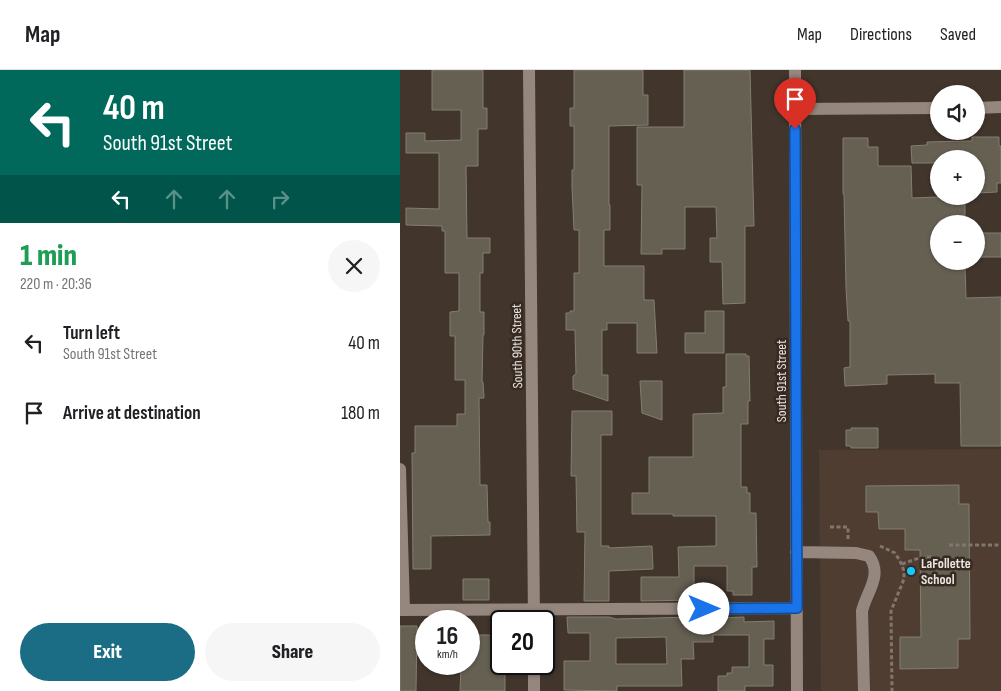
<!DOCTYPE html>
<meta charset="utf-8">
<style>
:root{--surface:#fff;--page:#f6f6f6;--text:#202124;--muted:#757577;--line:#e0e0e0;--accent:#1a6d85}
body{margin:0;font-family:"Sofia Sans Condensed",sans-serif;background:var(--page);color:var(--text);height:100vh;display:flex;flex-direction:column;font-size:19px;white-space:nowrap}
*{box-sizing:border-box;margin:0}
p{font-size:16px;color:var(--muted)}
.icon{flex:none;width:28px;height:28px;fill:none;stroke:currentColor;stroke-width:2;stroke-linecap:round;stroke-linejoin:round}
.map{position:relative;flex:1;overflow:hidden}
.sheet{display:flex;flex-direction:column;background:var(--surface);width:400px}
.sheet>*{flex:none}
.hud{background:#00695c;color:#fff;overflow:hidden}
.fabs{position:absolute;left:530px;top:15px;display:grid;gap:10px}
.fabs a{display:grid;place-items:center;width:55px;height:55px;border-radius:50%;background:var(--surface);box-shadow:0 1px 4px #0004;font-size:25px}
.speed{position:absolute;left:15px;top:540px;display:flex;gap:10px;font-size:25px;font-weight:700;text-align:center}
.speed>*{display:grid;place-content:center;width:65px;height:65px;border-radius:50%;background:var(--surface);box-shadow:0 1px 4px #0004;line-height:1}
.speed small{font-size:12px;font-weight:400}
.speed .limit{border:2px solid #111;border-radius:8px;background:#fff;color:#111}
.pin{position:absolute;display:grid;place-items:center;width:42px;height:42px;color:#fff;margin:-51px -21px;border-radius:50% 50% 50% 0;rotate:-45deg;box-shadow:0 0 5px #0007}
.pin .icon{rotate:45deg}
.me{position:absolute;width:55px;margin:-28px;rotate:90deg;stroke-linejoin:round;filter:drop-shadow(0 0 4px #0008)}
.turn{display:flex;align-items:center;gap:18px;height:105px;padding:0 20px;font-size:22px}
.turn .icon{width:65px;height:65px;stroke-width:2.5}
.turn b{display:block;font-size:35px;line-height:42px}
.lanes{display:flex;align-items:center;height:48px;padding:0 20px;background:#0003;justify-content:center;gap:25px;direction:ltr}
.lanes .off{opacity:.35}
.round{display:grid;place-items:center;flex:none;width:52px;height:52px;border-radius:26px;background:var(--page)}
.headline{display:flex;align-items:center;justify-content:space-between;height:85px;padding:0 20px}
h1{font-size:30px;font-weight:800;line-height:38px;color:#1e9e55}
.button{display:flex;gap:10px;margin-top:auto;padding:10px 20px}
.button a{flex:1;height:58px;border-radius:30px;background:var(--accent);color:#fff;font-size:20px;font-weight:800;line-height:58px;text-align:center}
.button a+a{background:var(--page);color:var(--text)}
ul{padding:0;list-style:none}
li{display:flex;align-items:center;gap:15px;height:70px;padding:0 20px}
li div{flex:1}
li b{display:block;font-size:19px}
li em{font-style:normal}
header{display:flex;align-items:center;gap:30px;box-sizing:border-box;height:70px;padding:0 25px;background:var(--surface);border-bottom:1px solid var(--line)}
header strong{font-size:24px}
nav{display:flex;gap:28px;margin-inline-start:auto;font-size:18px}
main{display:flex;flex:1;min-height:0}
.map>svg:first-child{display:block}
.built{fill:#4f3d31}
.building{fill:#656052;stroke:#847e70;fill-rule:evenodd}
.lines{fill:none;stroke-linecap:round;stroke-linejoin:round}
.path{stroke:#80766e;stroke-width:3;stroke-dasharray:4 2.5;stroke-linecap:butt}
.minor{stroke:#95877e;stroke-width:12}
.route-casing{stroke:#114b97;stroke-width:12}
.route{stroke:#1a73e8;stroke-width:9}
.poi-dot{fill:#13cafb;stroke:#362a23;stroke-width:2}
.labels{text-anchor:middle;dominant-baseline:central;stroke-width:5;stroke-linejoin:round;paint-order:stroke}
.street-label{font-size:14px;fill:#ece5df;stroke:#362a23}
.poi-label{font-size:14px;font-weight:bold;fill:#ece5df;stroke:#362a23;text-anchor:start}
</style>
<header>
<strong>Map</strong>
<nav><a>Map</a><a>Directions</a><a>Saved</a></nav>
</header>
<main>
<section class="sheet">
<div class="hud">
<div class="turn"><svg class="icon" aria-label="left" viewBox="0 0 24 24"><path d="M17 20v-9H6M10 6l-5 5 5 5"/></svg><div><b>40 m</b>South 91st Street</div></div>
<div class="lanes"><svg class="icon" aria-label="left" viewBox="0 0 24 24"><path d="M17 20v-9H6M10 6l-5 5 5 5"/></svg><svg class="icon off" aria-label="ahead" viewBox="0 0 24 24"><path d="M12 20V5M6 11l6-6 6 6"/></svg><svg class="icon off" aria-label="ahead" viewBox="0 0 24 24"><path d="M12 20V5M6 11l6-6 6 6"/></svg><svg class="icon off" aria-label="right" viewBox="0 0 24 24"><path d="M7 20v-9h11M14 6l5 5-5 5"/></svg></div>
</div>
<div class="headline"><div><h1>1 min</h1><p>220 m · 20:36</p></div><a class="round"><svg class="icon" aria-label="close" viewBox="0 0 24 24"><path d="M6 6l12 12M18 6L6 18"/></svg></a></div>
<ul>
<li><svg class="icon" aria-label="left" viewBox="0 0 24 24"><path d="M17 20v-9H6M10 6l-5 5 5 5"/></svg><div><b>Turn left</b><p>South 91st Street</p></div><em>40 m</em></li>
<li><svg class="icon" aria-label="arrive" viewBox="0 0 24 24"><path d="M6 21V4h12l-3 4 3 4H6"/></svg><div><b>Arrive at destination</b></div><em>180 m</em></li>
</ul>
<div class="button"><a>Exit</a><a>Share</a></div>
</section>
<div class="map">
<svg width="601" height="621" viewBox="0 0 601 621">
<rect width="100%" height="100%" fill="#41352c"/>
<!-- built -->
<path class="built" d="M 601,379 L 601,621 L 421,621 L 419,380 Z"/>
<!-- building -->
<path class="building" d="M 32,0 L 83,0 L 83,38 L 87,38 L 87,59 L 78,59 L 78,96 L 66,96 L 67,168 L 90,168 L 90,183 L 83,183 L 83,203 L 80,203 L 80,242 L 84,242 L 84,265 L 83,265 L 82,312 L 83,312 L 84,328 L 79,328 L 80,415 L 87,415 L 88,452 L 90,452 L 90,465 L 31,466 L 31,499 L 13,499 L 12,383 L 15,383 L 15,356 L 57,356 L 57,344 L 65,344 L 65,310 L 55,310 L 55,266 L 50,266 L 50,242 L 59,241 L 59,203 L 45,203 L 45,161 L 42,161 L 42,156 L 6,155 L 6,138 L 39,139 L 39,83 L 6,83 L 6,63 L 25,63 L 25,71 L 61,70 L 61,40 L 32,40 Z
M 174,0 L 243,0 L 243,25 L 248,25 L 248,55 L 209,56 L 209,135 L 210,135 L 210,160 L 204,160 L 204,196 L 244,196 L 244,230 L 254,230 L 257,283 L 237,283 L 237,253 L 207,253 L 207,260 L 202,260 L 202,305 L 208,305 L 208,331 L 173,319 L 173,306 L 176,304 L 175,260 L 166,260 L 166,243 L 170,243 L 170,241 L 174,241 L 174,203 L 179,203 L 179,160 L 174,160 L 172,117 L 172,100 L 174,100 L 174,56 L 170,56 L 170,38 L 174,38 Z
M 284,0 L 350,0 L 354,156 L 345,156 L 345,233 L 323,234 L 322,192 L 310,192 L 310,168 L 317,168 L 316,137 L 285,137 L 285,179 L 262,179 L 262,184 L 241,184 L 242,115 L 237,115 L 237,57 L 284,57 Z
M 572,67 L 599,67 L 599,76 L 601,76 L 601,113 L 597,113 L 597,122 L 576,123 L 576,89 L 539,89 L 539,93 L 512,93 L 511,76 L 527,75 L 527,72 L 572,71 Z
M 443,68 L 468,68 L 468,77 L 478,77 L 478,96 L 511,96 L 512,128 L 565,126 L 565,151 L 539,151 L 539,191 L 546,191 L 546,195 L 565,195 L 566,228 L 601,227 L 601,376 L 561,376 L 560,313 L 535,313 L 535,304 L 487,305 L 487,314 L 445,316 L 444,298 L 450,297 L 450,251 L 448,251 L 446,218 L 444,124 L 443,124 Z
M 576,163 L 601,163 L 601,187 L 576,187 Z
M 305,241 L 324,241 L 324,283 L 285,283 L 285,263 L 305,263 Z
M 326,284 L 346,284 L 346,286 L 349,286 L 350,331 L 348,331 L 348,354 L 341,354 L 341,417 L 347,417 L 347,423 L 350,423 L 350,443 L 356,443 L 357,497 L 352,497 L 352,525 L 333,525 L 333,521 L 327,521 L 327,496 L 294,496 L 294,530 L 241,531 L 241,507 L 279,507 L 278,477 L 316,476 L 316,446 L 273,446 L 273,444 L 232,444 L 232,423 L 249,423 L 249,387 L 293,387 L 293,344 L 323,343 L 323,317 L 326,317 Z
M 240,311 L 262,311 L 262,350 L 242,343 Z
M 172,341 L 212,341 L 212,365 L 201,365 L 201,476 L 209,476 L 209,478 L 252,476 L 253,499 L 209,501 L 209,531 L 184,531 L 185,462 L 177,462 L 176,406 L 171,406 Z
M 451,358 L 478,358 L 478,378 L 451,378 L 451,376 L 446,376 L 446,360 L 451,360 Z
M 559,415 L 559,434 L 569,434 L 570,569 L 558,569 L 558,598 L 500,599 L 500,567 L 521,567 L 520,480 L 505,480 L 505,459 L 479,459 L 478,442 L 466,442 L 466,416 Z
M 63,509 L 89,509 L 89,530 L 63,530 Z
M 167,547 L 209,547 L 216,549 L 294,547 L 294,549 L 344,547 L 344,552 L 374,551 L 374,569 L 364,569 L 364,595 L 373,595 L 373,616 L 345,616 L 345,621 L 318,621 L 318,606 L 327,606 L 327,603 L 332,603 L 332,597 L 349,597 L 349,565 L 313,565 L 313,572 L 293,572 L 294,589 L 281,589 L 282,616 L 217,616 L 217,621 L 164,620 L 164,591 L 190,591 L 190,563 L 168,563 ZM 266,567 L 267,594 L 216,594 L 216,568 Z
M 0,556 L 17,556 L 16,621 L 0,621 Z
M 69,565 L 101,565 L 101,603 L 105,603 L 105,621 L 60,621 L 61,597 L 69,597 Z"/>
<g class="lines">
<!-- path -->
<path class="path" d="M 430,457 L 448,457 L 448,470
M 549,475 L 601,475
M 480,476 L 495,483 L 500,491 L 504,501 L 504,509 L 491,541 L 492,621
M 502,494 L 519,488 L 531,487"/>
<!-- minor -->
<path class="minor" d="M 129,0 L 134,551
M 395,0 L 397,621
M 576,38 L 601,37
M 395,39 L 539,38
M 0,399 L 4,540
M 396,482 L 456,483 L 469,486 C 483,505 467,521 462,541 L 464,621
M 0,540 L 397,538
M 134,594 L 134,621"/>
</g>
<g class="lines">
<defs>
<path id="route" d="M 304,539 L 397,538 L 395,59"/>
</defs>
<!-- route casing -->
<use href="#route" class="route-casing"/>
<!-- route -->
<use href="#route" class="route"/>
</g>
<!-- markers -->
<circle class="poi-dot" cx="511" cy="501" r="5"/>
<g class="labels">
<!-- street labels -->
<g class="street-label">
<text transform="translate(117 276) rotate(-91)">South 90th Street</text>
<text transform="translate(381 311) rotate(-90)">South 91st Street</text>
</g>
<!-- poi labels -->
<g class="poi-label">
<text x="521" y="493">LaFollette<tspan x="521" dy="16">School</tspan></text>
</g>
</g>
</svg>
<div class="fabs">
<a><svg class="icon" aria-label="sound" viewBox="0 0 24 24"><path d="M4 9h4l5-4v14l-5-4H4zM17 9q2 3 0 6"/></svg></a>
<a>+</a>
<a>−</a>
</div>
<div class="speed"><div>16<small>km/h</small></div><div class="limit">20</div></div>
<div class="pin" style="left:395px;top:59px;background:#d93025"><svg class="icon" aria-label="arrive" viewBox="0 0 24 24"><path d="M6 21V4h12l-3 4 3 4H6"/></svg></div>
<svg class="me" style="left:304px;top:539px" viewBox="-20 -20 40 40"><circle r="19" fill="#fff"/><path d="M0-13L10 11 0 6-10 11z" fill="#1a73e8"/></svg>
</div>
</main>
